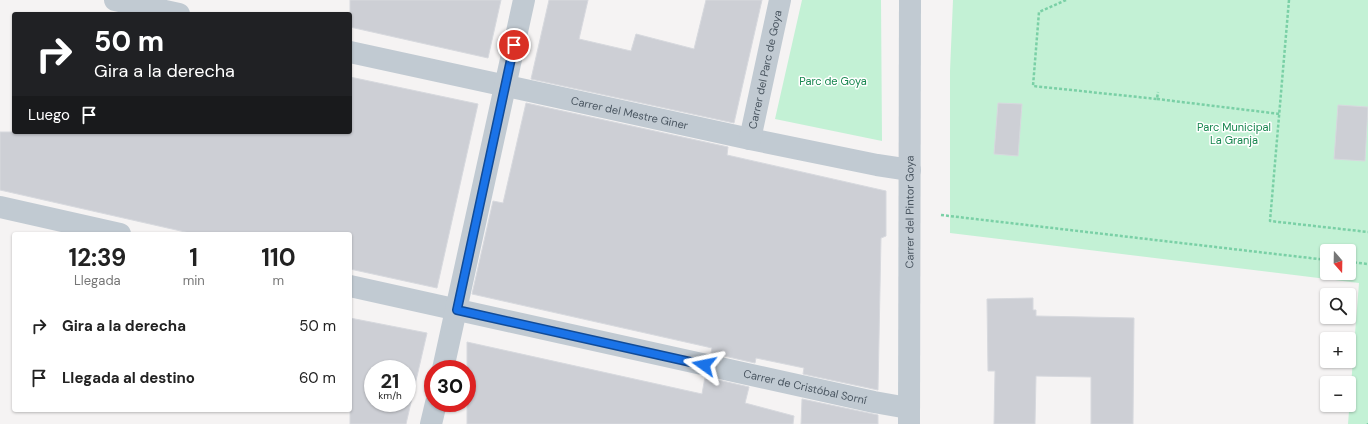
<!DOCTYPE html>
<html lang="es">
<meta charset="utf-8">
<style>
:root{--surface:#fff;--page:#f2f2f2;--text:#222;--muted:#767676}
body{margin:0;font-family:"DM Sans",sans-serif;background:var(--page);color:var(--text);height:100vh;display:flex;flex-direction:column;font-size:15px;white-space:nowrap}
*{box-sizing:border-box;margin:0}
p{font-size:13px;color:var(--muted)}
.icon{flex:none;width:22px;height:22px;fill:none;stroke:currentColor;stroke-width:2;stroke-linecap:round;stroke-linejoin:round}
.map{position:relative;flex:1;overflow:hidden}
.drawer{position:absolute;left:12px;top:232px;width:340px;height:180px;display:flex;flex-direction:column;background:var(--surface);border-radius:4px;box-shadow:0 1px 3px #0004}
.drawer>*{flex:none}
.hud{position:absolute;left:12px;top:12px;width:340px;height:122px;border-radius:4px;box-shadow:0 1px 3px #0004;background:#202124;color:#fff;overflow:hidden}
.needle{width:26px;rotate:160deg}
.buttons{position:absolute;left:1320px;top:244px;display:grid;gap:8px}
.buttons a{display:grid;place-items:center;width:36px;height:36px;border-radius:4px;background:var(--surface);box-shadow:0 1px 3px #0004;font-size:20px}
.speed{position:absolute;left:364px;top:360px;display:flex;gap:8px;font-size:20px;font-weight:700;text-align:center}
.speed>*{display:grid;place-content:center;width:52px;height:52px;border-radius:50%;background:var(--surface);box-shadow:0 1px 3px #0004;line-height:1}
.speed small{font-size:10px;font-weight:400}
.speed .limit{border:6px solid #d22;background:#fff;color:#111}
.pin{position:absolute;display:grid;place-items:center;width:34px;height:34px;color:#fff;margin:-17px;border:2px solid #fff;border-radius:50%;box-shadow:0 1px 4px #0007}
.me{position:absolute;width:44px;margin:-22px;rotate:282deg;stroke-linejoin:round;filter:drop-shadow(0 0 3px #0008)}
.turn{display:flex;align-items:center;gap:14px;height:84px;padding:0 16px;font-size:18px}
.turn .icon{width:52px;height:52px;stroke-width:2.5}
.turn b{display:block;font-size:28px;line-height:34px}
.then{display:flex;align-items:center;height:38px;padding:0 16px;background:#0003;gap:8px;font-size:15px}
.eta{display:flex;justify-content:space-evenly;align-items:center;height:68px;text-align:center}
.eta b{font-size:24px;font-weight:700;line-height:28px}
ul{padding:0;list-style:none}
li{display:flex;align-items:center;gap:12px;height:52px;padding:0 16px}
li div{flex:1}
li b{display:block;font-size:15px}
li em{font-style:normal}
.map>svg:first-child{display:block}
.green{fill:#c3f1d5;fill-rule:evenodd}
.building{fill:#cdcfd5;stroke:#d7d9de;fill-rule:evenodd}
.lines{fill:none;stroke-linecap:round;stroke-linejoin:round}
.path{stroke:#7ad0a6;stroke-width:2.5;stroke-dasharray:3 2;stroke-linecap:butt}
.minor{stroke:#c1cad2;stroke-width:22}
.route-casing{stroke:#114b97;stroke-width:10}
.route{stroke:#1a73e8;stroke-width:7}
.labels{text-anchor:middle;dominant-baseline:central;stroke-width:3;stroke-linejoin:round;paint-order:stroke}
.street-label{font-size:11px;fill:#4a5661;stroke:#fff}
.park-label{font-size:11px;fill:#17864f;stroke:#fff}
</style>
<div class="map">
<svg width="1368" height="424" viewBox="0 0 1368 424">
<rect width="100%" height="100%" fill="#f5f3f3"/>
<!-- green -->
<path class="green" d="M 802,0 L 881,0 L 882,141 L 775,119 Z
M 953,0 L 1368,0 L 1368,424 L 1348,424 L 1359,283 L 950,233 L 950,71 ZM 1327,251 L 1349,251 L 1349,273 L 1327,273 Z"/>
<!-- building -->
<path class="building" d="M 350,0 L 501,0 L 488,58 L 350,27 Z
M 549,0 L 588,0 L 579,39 L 631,51 L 636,34 L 694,49 L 706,0 L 762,0 L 734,123 L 531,79 Z
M 350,77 L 478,104 L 437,288 L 350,269 L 350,234 L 194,234 L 0,190 L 0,132 L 350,132 Z
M 526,103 L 728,147 L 727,155 L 886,191 L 886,236 L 881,238 L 878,390 L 803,374 L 804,368 L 756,358 L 755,363 L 711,353 L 712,348 L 472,294 L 493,201 L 503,203 Z
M 998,103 L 1022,104 L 1018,156 L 994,154 Z
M 1338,105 L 1368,107 L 1365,161 L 1334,159 Z
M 1033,298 L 1033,310 L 1036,310 L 1036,316 L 1134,318 L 1133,424 L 1091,424 L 1091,377 L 1036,376 L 1035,424 L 994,424 L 995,371 L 988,371 L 987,299 Z
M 350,318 L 427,333 L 406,424 L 350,424 ZM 373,369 L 407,369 L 407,403 L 373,403 Z
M 467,342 L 702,394 L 705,377 L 749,387 L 745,403 L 794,416 L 793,424 L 467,424 Z
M 802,399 L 878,415 L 878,424 L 801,424 Z"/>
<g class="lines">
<!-- path -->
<path class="path" d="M 1066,0 L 1039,12 L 1033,86 L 1157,99 L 1158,92
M 1289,0 L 1270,221 L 1368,232
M 1157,99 L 1280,114
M 941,215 L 1327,260
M 1349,262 L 1368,264
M 1368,424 L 1368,423"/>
<!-- minor -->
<g class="minor">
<path d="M 115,0 L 179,14"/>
<path id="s1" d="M 350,52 L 750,139 L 877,165 L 910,170"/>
<path id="s2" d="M 750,139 L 780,0"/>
<path d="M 0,207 L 120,234"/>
<path id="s3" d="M 350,286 L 874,402 L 908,408"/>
<path d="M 443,369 L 524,0"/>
<path d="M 431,424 L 436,403"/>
<path id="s4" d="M 909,424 L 910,0"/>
</g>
</g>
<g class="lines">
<defs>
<path id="route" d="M 514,45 L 457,310 L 704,365"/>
</defs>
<!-- route casing -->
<use href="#route" class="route-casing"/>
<!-- route -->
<use href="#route" class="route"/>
</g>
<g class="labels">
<!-- street labels -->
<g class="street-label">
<text stroke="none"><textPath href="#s2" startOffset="71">Carrer del Parc de Goya</textPath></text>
<text stroke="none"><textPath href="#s1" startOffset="286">Carrer del Mestre Giner</textPath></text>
<text stroke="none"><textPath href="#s4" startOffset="212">Carrer del Pintor Goya</textPath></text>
<text stroke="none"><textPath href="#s3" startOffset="466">Carrer de Cristóbal Sorní</textPath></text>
</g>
<!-- park labels -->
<g class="park-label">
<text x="833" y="81">Parc de Goya</text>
<text x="1234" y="127">Parc Municipal<tspan x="1234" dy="13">La Granja</tspan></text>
</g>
</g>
</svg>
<div class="buttons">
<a><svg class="needle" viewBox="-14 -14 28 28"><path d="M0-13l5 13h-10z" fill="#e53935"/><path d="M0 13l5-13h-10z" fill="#767676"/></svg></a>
<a><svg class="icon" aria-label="search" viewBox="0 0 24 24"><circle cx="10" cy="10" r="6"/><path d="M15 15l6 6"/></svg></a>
<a>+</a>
<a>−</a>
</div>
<div class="speed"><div>21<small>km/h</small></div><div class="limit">30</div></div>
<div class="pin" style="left:514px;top:45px;background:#d93025"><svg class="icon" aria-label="arrive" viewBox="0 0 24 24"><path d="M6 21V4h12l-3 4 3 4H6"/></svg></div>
<svg class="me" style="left:704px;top:365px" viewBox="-20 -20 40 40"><path d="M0-17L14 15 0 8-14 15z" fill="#1a73e8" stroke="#fff" stroke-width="4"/></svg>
<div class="hud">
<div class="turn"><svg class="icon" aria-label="right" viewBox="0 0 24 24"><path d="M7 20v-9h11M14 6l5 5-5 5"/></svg><div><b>50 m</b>Gira a la derecha</div></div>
<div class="then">Luego<svg class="icon" aria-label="arrive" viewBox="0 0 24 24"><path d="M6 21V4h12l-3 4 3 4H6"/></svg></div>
</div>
<section class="drawer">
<div class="eta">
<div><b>12:39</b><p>Llegada</p></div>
<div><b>1</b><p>min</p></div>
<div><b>110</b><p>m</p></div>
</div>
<ul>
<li><svg class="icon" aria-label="right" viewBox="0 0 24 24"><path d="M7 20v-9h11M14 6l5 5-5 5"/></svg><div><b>Gira a la derecha</b></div><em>50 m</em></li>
<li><svg class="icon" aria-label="arrive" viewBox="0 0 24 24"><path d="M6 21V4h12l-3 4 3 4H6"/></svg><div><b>Llegada al destino</b></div><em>60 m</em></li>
</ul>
</section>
</div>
